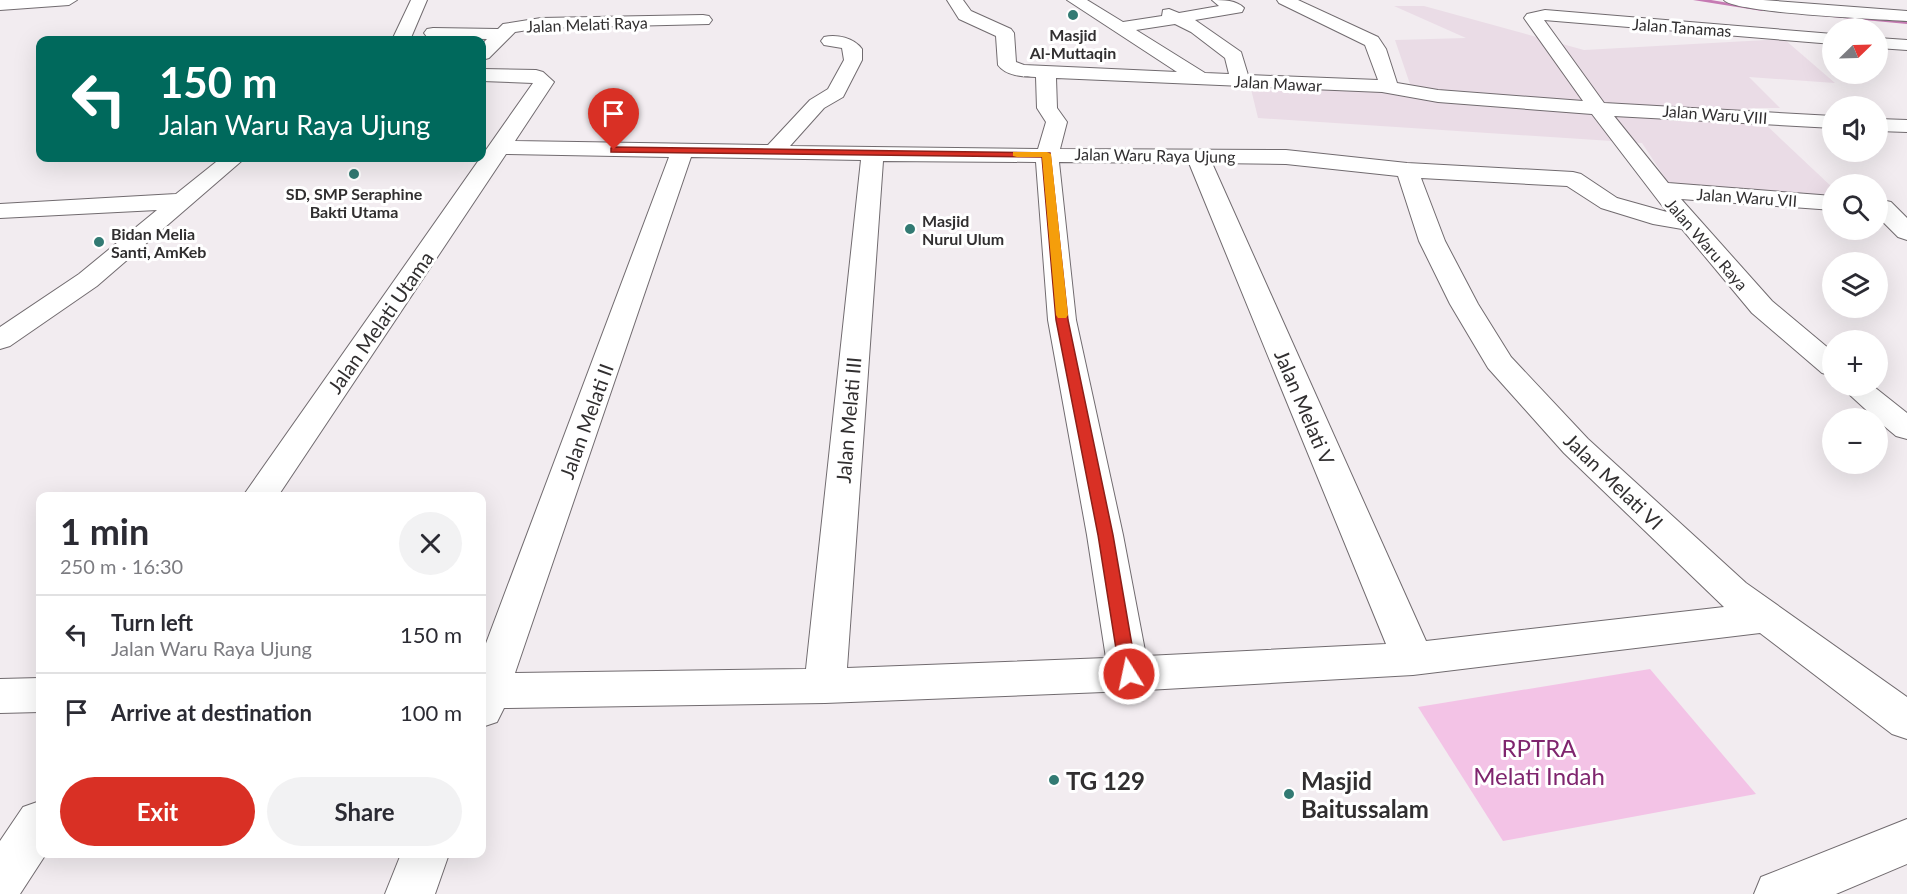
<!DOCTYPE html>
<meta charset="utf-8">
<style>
:root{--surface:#fff;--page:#f2f2f3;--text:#2b2b33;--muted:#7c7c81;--line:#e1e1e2;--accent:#d93025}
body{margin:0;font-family:Lato,sans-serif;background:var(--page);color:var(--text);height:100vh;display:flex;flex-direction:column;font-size:22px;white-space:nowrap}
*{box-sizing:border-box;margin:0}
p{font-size:20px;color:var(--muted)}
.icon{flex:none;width:33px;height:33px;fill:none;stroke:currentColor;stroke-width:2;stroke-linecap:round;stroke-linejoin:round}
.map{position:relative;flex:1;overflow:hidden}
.details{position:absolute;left:36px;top:492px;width:450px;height:366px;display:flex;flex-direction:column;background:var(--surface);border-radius:12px;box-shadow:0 6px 24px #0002}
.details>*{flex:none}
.banner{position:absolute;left:36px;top:36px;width:450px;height:126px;border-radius:12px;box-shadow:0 6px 24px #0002;background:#00695c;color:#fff;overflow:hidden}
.needle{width:39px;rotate:67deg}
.tools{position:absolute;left:1822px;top:18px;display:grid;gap:12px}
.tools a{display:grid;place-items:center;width:66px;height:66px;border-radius:50%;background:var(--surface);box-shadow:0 6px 24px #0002;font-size:30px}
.pin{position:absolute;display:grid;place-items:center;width:51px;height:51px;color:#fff;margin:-62px -26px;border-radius:50% 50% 50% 0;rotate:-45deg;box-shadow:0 0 6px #0007}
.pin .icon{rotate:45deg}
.me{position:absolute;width:66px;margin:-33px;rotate:350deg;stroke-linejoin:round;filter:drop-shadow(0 0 4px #0008)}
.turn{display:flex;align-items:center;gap:21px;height:126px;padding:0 24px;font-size:27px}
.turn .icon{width:78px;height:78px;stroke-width:2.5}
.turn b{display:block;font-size:42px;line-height:51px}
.round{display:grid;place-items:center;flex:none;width:63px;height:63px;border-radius:32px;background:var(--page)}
.head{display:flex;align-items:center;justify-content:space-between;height:102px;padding:0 24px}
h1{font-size:36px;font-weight:700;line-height:45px}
.action{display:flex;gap:12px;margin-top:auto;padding:12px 24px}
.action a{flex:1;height:69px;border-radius:36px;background:var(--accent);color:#fff;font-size:24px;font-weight:700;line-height:69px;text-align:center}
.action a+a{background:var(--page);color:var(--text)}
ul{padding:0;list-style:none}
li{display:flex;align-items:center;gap:18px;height:78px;padding:0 24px;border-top:2px solid var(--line)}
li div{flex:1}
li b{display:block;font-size:22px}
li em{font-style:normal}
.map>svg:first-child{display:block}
.built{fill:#eadce6}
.green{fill:#f3c3e6}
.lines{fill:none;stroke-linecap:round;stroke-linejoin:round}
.stream{fill:#c67ab3;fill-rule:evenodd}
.minor-casing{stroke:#716b6f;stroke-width:2}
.minor{fill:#fff;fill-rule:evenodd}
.route{fill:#d93025;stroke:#8d1f18;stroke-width:1.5}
.slow{fill:#f59e0b}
.poi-dot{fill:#327a73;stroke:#fff;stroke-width:2}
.labels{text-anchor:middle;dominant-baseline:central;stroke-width:6;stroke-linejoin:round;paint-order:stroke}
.far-street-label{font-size:16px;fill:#312f30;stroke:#fff}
.far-poi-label{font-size:16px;font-weight:bold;fill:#312f30;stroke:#fff}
.street-label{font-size:20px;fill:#312f30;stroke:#fff}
.near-park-label{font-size:24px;fill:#7f256e;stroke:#fff}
.near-poi-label{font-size:24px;font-weight:bold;fill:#312f30;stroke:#fff;text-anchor:start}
</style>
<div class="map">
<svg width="1907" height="894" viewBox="0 0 1907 894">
<rect width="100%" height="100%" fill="#f2ecf0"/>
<!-- built -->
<path class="built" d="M 1394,6 L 1424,6 L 1584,50 L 1784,39 L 1835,83 L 1749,77 L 1780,108 L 1748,108 L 1833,188 L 1833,198 L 1671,187 L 1642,143 L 1258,118 L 1250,85 L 1412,90 L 1395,40 L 1466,38 Z"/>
<!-- green -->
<path class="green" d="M 1650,669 L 1756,794 L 1503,841 L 1418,707 Z"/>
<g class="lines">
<!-- stream -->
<path class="stream" d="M 1693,0 L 1711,0 L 1765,9 L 1762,11 Z
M 1802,11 L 1907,20 L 1907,24 L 1800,14 Z"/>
<defs>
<path id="minor" d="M 0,0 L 77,0 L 69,5 L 0,10 Z
M 411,0 L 427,0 L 410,40 L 392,40 Z
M 947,0 L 963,0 L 971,11 L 1011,29 L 1014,33 L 1016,62 L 1024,65 L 1177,72 L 1067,0 L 1087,0 L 1123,22 L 1162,16 L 1163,10 L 1169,9 L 1179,13 L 1219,6 L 1212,0 C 1224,0 1236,0 1244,8 L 1242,12 L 1195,20 L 1241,52 L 1248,75 L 1378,80 L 1365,45 L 1279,3 L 1277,0 L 1298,0 L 1378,37 L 1386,49 L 1397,83 L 1438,90 L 1583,101 L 1524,18 L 1527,14 L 1545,10 L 1833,34 L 1833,44 L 1544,20 L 1604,103 L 1833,116 L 1833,128 L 1614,116 L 1668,183 L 1833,196 L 1833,210 L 1681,199 L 1772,301 L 1833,352 L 1833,376 L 1822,373 L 1752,313 L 1682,229 L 1653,224 L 1601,208 L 1567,186 L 1421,178 L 1445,241 L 1478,304 L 1511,357 L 1588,439 L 1746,583 L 1907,697 L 1907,739 L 1892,734 L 1760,633 L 1413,675 L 1129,691 L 825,703 L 504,708 L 497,722 L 482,727 L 482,654 L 669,157 L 506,154 L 278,496 L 243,496 L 533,83 L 482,81 L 482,69 L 536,70 L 543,72 L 554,82 L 515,141 L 768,145 L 810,100 L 828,89 L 844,60 L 842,48 L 824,45 L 821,41 L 824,37 C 837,34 854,38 862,49 L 862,60 L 843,97 L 824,108 L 790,146 L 1038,149 L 1046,122 L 1037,108 L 1036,77 C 1023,77 1006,76 998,65 L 996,36 L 959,19 ZM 1175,24 L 1191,32 L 1225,58 L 1229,74 L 1205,73 L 1136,30 ZM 1056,78 L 1382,92 L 1438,102 L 1592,114 L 1667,212 L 1617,198 L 1581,174 L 1573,172 L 1407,163 L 1286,150 L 1060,149 L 1067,122 L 1057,108 ZM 691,157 L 861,160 L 806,669 L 515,673 ZM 883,161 L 1036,162 L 1048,320 L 1087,535 L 1106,658 L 847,668 ZM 1059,162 L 1189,163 L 1386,644 L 1146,656 L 1123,535 L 1076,320 ZM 1212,163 L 1286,164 L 1398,176 L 1419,241 L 1450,304 L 1488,368 L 1564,453 L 1724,607 L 1426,641 Z
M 1724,0 L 1763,0 L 1907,11 L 1907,21 C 1881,19 1734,13 1724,0 Z
M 703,15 L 709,16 L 712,20 L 709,24 L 541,28 L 515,32 L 489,58 L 482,60 L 482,44 L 487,39 L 433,38 L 427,37 L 424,33 L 427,29 L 433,28 L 498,29 L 503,24 L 541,18 Z
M 1878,38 L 1907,40 L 1907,50 L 1878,48 Z
M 1878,119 L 1907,120 L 1907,132 L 1878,131 Z
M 221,158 L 245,158 L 97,286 L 10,346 L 0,349 L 0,327 L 79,274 L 157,210 L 0,218 L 0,204 L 176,194 Z
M 1882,200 L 1891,202 L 1907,218 L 1907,240 L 1898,237 L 1878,217 L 1878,201 Z
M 1840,386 L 1873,386 L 1907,413 L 1907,439 L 1896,436 L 1878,421 L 1878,418 L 1875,418 Z
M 40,678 L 40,712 L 0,713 L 0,679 Z
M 40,801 L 40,854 L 46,854 L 20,894 L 0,894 L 0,841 L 23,807 Z
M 1907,819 L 1907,864 L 1836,894 L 1754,894 L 1761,877 Z
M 401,854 L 449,854 L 435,894 L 385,894 Z"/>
</defs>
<!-- minor casing -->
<use href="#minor" class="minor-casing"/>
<!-- minor -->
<use href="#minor" class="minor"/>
</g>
<!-- route -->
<path class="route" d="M 614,147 L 1050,153 L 1068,320 L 1113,535 L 1137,674 L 1135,679 L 1129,681 L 1123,679 L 1120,674 L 1098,535 L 1056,320 L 1042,157 L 611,152 L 611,148 Z"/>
<!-- slow -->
<path class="slow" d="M 1013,152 L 1047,152 L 1051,154 L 1068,315 L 1066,318 L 1058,318 L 1056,315 L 1042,157 L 1017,157 L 1013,156 Z"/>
<!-- markers -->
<g class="poi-dot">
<circle cx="1073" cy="15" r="6"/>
<circle cx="354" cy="174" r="6"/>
<circle cx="910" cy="229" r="6"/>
<circle cx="99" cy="242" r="6"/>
<circle cx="1054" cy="780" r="6"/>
<circle cx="1289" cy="794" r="6"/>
</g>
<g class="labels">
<!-- far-street labels -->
<g class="far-street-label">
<text transform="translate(587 24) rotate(-2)">Jalan Melati Raya</text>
<text transform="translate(1682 27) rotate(4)">Jalan Tanamas</text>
<text transform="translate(1278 83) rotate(3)">Jalan Mawar</text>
<text transform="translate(1715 114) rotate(4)">Jalan Waru VIII</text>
<text transform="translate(1155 155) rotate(1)">Jalan Waru Raya Ujung</text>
<text transform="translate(1747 197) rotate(4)">Jalan Waru VII</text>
<text transform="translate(1707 244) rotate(49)">Jalan Waru Raya</text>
</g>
<!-- far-poi labels -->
<g class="far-poi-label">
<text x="1073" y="34">Masjid<tspan x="1073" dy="18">Al-Muttaqin</tspan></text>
<text x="354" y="193">SD, SMP Seraphine<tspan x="354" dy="18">Bakti Utama</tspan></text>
<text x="922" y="220" text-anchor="start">Masjid<tspan x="922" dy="18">Nurul Ulum</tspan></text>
<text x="111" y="233" text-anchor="start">Bidan Melia<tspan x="111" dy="18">Santi, AmKeb</tspan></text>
</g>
<!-- street labels -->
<g class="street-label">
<text transform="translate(380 322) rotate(-55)">Jalan Melati Utama</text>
<text transform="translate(1305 407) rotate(67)">Jalan Melati V</text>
<text transform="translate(848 420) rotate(-85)">Jalan Melati III</text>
<text transform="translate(586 421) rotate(-70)">Jalan Melati II</text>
<text transform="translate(1614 481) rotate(44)">Jalan Melati VI</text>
</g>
<!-- near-park labels -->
<g class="near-park-label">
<text x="1539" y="747">RPTRA<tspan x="1539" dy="28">Melati Indah</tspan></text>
</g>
<!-- near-poi labels -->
<g class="near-poi-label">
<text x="1066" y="780">TG 129</text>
<text x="1301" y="780">Masjid<tspan x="1301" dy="28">Baitussalam</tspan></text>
</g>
</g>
</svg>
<div class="tools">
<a><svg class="needle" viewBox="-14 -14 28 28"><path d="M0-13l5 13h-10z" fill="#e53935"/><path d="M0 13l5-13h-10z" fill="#7c7c81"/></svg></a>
<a><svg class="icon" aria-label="sound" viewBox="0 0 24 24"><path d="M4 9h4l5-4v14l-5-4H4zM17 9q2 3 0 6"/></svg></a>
<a><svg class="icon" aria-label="search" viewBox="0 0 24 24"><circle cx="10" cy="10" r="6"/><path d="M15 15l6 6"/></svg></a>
<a><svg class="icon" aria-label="layers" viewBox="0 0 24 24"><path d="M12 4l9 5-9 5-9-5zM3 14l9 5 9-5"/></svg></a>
<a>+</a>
<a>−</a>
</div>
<div class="pin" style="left:614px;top:150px;background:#d93025"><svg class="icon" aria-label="arrive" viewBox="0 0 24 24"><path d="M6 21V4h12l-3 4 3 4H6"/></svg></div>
<svg class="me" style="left:1129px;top:674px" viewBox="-20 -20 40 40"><circle r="17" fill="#d93025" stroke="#fff" stroke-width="3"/><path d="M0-11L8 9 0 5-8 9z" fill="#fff"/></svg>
<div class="banner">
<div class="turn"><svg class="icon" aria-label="left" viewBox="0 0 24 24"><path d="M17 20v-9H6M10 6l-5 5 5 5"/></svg><div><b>150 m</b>Jalan Waru Raya Ujung</div></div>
</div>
<section class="details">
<div class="head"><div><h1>1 min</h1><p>250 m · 16:30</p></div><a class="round"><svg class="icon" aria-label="close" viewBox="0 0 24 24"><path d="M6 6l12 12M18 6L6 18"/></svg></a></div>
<ul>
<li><svg class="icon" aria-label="left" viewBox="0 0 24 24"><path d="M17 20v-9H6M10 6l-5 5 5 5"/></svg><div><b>Turn left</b><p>Jalan Waru Raya Ujung</p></div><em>150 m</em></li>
<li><svg class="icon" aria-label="arrive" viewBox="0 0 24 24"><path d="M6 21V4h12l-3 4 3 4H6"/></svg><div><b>Arrive at destination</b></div><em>100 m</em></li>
</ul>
<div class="action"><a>Exit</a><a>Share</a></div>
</section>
</div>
